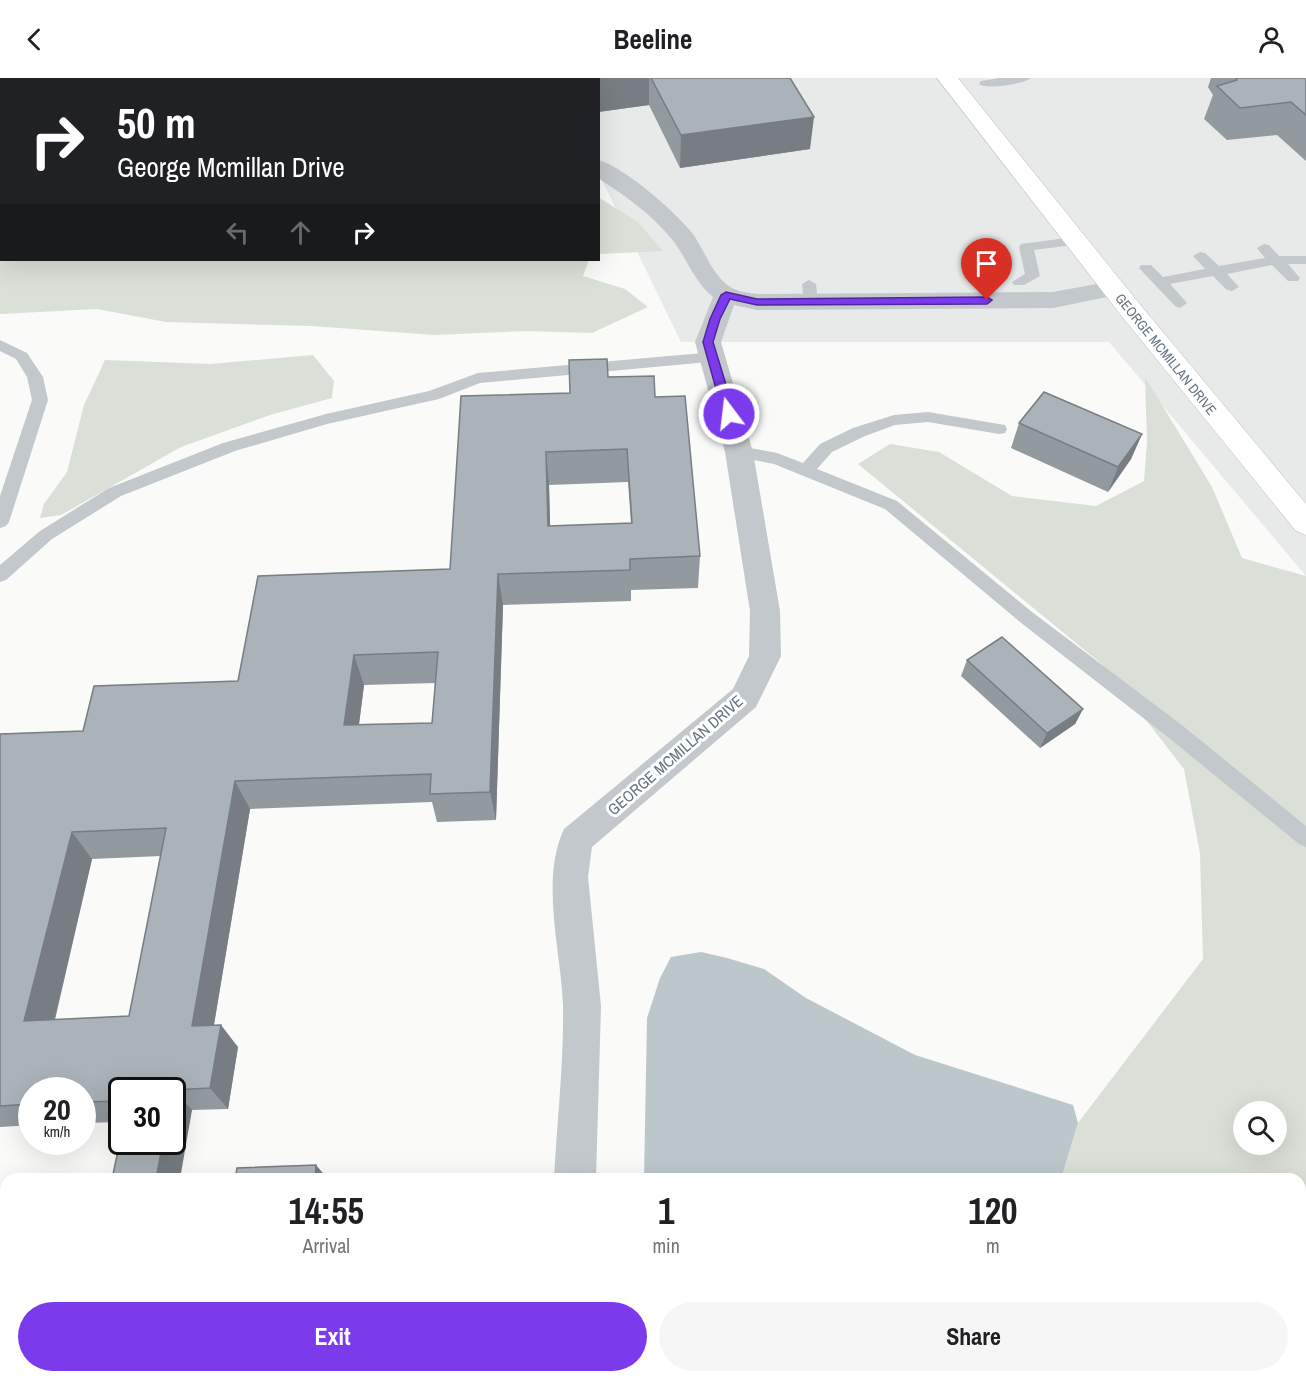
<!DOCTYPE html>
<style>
:root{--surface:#fff;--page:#f6f6f6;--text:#202124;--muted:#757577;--accent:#7c3aed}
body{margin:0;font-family:"Archivo Narrow",sans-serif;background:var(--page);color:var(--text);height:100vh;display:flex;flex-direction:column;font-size:22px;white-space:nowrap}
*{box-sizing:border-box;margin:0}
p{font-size:20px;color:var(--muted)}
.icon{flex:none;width:33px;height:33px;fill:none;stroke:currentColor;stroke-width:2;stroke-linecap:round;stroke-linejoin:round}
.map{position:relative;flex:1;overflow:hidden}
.sheet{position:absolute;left:0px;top:1095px;width:1306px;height:210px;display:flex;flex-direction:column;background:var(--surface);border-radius:18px 18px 0 0;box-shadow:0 6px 24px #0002}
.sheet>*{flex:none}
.top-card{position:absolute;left:0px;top:0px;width:600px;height:183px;box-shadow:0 6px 24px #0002;background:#202124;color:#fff;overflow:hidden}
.buttons{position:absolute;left:1233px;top:1023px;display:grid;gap:12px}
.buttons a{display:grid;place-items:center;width:54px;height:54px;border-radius:50%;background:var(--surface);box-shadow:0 6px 24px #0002;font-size:30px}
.speed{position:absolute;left:18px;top:999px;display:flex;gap:12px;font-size:30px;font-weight:700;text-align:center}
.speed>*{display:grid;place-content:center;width:78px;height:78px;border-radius:50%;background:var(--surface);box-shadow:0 6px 24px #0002;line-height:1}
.speed small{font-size:15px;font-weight:400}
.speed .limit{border:3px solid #111;border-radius:9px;background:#fff;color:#111}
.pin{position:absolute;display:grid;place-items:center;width:51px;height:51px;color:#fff;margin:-62px -26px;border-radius:50% 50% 50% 0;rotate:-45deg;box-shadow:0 0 6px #0007}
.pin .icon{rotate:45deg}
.me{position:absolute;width:66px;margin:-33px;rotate:345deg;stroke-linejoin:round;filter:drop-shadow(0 0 4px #0008)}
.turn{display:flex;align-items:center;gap:21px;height:126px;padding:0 18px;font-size:27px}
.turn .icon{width:78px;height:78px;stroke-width:2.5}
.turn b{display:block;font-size:42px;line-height:51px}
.lanes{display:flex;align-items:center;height:57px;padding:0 18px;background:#0003;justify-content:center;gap:30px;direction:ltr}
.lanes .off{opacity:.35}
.eta{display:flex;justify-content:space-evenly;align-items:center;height:102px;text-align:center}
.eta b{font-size:36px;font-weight:800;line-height:42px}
.cta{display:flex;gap:12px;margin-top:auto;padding:12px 18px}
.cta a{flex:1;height:69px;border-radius:36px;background:var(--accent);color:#fff;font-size:24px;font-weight:800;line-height:69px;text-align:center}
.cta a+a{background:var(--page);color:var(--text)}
header{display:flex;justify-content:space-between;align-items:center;height:78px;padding:0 18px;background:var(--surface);font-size:27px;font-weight:800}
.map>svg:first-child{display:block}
.built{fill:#e8e9e9}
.green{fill:#dadfd7;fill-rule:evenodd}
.water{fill:#bbc7cb}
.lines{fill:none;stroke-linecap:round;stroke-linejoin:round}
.secondary-casing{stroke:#b3babf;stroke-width:1}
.lane{fill:#c3c8cc;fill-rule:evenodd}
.street{fill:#c3c8cc;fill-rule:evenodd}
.secondary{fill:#fff;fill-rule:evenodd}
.wall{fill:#929a9f;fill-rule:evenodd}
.shaded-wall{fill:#777d82}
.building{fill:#aab3b9;stroke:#777d82;stroke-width:1.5;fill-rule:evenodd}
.route{fill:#7c3aed;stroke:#51269a;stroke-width:1.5}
.labels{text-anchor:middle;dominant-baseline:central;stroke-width:6;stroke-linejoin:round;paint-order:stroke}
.far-street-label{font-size:14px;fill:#657683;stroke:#fff}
.street-label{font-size:16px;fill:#657683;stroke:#fff}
</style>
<header><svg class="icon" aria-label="back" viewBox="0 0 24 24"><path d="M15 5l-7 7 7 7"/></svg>Beeline<svg class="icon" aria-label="person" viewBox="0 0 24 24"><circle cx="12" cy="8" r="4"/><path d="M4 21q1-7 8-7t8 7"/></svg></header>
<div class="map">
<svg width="1306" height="1305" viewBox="0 0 1306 1305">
<rect width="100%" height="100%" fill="#fafaf8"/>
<!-- built -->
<path class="built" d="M 551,0 L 1306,0 L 1306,498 L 1109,264 L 681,264 L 599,96 L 598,2 Z"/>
<!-- green -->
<path class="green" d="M 0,56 L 2,182 L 589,182 L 583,198 L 625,211 L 648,229 L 592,255 L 526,253 L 434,257 L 312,248 L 166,244 L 97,231 L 0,236 Z
M 598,119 L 638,144 L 663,173 L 599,176 Z
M 313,277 L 334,303 L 332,320 L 270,337 L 181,369 L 61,437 L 40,440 L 44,426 L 67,394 L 84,327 L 105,282 L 210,286 Z
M 1145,299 L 1212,409 L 1242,480 L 1306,498 L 1306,1305 L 987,1305 L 990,1299 L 1300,1299 L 1300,1101 L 1061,1101 L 1078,1045 L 1203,881 L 1200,775 L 1184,691 L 1104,588 L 858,386 L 890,366 L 939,374 L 1012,418 L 1096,428 L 1144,403 L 1147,364 ZM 1244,1034 L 1276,1034 L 1276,1066 L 1244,1066 Z"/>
<!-- water -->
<path class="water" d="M 701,874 L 727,880 L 764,891 L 806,920 L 915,977 L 1073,1027 L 1078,1045 L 1061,1101 L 644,1101 L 647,940 L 660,900 L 671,879 Z
M 667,1299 L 990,1299 L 987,1305 L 669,1305 Z"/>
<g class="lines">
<defs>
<path id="secondary" d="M 937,0 L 958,0 L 1138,224 L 1306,426 L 1306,457 L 1296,453 L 1120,236 Z"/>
</defs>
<!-- secondary casing -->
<use href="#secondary" class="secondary-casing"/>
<!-- lane -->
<path class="lane" d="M 1000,0 L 1031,0 C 1024,6 986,12 979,6 L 981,3 Z
M 1075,159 L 1080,160 L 1082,163 L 1080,166 L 1034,172 L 1040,198 L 1024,207 L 1014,207 L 1012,204 L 1025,196 L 1019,169 L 1021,166 Z
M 1264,166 L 1269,167 L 1279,178 L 1306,178 L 1306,186 L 1288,186 L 1300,200 L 1298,203 L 1288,203 L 1272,187 L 1227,196 L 1239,209 L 1232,213 L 1227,212 L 1213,198 L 1170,206 L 1187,225 L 1180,230 L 1175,228 L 1139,190 L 1141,187 L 1151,187 L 1163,199 L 1205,191 L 1193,178 L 1200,174 L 1205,175 L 1219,188 L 1265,180 L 1257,170 Z
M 809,202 L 816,206 L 818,224 L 811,229 L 804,224 L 802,206 Z
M 0,262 L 27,275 L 43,299 L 48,322 L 9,444 L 6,448 L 0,450 L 0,418 L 32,322 L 27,299 L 16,281 L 0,273 Z
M 714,274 L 722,279 L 719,283 L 480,305 L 439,321 L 327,346 L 235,373 L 121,418 L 52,461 L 6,502 L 0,504 L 0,487 L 40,453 L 109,410 L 223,365 L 326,336 L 429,313 L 478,295 Z
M 928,334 L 999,346 L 1005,347 L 1007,351 L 1005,355 L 999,356 L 928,344 L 895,347 L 865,358 L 832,374 L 817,391 L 897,423 L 1032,534 L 1183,648 L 1306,748 L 1306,769 L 1299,766 L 1169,660 L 1020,544 L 885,431 L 774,386 L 733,378 L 731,374 L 733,370 L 739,368 L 777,375 L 803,385 L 820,366 L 853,350 L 894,337 Z"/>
<!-- street -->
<path class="street" d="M 0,33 L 2,33 L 2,45 L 0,45 Z
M 598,82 C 623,88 677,135 693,156 C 705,173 714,202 734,211 C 741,214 750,215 757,216 L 1053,214 L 1113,203 L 1122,206 L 1125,211 L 1122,216 L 1053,230 L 757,232 L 734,227 L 721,264 L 753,374 L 780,533 L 781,578 L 756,629 L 592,769 L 588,799 L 601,928 L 596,1101 L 554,1101 C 557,1045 564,983 563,927 C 561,873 540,802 564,751 L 733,611 L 749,578 L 750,533 L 725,374 L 695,264 L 713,219 C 693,203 686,177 670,159 C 650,135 624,117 598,100 Z
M 529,1299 L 575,1299 L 574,1305 L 528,1305 Z"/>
<!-- secondary -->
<use href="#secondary" class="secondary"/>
</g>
<!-- wall -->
<path class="wall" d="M 570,0 L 790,0 L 810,71 L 680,90 L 649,27 L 598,34 L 598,2 L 570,2 Z
M 1211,0 L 1306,0 L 1306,83 L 1277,57 L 1227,62 L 1204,41 L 1213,17 L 1208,9 Z
M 608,299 L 700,478 L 698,510 L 631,512 L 631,523 L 503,527 L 496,742 L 437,744 L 432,724 L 250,731 L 214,947 L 238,969 L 228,1031 L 192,1032 L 172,1064 L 122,1012 L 122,1044 L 82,1045 L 82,1012 L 32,1012 L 32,1047 L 0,1049 L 0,656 L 83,653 L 238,603 L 450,491 L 570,315 ZM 628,404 L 631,445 L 550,448 L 549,407 ZM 435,605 L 432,645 L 359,647 L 364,607 ZM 161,778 L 129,938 L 55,942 L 92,781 Z
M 1019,345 L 1142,356 L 1131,381 L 1108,414 L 1011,370 Z
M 967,582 L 1083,631 L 1075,646 L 1040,670 L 961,598 Z"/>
<!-- shaded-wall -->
<path class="shaded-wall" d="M 608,0 L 649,0 L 649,27 L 598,34 L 598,2 Z
M 814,39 L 810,71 L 680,90 L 681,57 Z
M 1142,356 L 1131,381 L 1108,414 L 1118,389 Z
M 546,374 L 549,407 L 551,480 L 548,448 Z
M 498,496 L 503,527 L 496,742 L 490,714 Z
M 354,577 L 364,607 L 355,676 L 344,647 Z
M 1083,631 L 1075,646 L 1040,670 L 1047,655 Z
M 235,703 L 250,731 L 210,970 L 192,948 Z
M 72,754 L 92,781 L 49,965 L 24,943 Z
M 221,947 L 238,969 L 228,1031 L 210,1010 Z
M 173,1012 L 192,1032 L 180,1101 L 156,1101 L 163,1064 L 172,1064 Z
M 316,1087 L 328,1101 L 315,1101 Z
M 369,1299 L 383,1299 L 382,1305 L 369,1305 Z"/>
<!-- building -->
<path class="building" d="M 582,0 L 608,0 L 597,2 L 583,2 Z
M 651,0 L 790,0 L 814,39 L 681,57 Z
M 1236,0 L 1306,0 L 1306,37 L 1291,24 L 1240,30 L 1217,8 L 1237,2 Z
M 607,281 L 608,299 L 654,298 L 655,319 L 685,318 L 700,478 L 630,481 L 630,492 L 498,496 L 490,714 L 430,716 L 431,696 L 235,703 L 192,948 L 221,947 L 210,1010 L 172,1012 L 122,1012 L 122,1023 L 82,1024 L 82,1012 L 32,1012 L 32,1026 L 0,1028 L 0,656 L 83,653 L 94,608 L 238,603 L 258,498 L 450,491 L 461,318 L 570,315 L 569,282 ZM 627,371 L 632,445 L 548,448 L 546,374 ZM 438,574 L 432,645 L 344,647 L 354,577 ZM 166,750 L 129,938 L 24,943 L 72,754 Z
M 1044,314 L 1142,356 L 1118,389 L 1019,345 Z
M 1002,559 L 1083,631 L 1047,655 L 967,582 Z
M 122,1054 L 122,1064 L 163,1064 L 156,1101 L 112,1101 Z
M 316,1087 L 315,1101 L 235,1101 L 237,1090 Z
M 47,1299 L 369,1299 L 369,1305 L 46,1305 Z"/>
<!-- route -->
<path class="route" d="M 726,214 L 757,221 L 987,219 L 992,222 L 987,226 L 757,227 L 730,221 L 720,241 L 713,264 L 735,336 L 729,340 L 723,336 L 703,264 L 710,241 L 721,217 Z"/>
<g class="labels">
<!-- far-street labels -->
<g class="far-street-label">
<text transform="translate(1166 276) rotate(51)">GEORGE MCMILLAN DRIVE</text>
</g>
<!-- street labels -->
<g class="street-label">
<text transform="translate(675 677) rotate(-41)">GEORGE MCMILLAN DRIVE</text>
</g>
</g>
</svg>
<div class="buttons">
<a><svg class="icon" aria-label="search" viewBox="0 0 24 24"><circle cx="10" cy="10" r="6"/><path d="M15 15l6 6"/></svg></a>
</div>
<div class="speed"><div>20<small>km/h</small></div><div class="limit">30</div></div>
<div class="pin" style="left:987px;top:222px;background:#d93025"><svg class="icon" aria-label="arrive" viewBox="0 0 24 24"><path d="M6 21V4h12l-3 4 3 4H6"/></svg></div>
<svg class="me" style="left:729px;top:336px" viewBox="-20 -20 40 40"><circle r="17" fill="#7c3aed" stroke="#fff" stroke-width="3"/><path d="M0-11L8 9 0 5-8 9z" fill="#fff"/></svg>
<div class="top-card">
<div class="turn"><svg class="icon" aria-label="right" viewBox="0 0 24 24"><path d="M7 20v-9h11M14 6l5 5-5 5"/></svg><div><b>50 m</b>George Mcmillan Drive</div></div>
<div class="lanes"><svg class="icon off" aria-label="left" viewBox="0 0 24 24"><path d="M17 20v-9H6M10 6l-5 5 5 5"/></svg><svg class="icon off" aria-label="ahead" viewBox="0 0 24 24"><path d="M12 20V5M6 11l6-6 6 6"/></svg><svg class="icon" aria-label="right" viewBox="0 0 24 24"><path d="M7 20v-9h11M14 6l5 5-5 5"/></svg></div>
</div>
<section class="sheet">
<div class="eta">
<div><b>14:55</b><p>Arrival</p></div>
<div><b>1</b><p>min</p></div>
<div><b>120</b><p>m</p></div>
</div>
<div class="cta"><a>Exit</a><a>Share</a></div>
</section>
</div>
